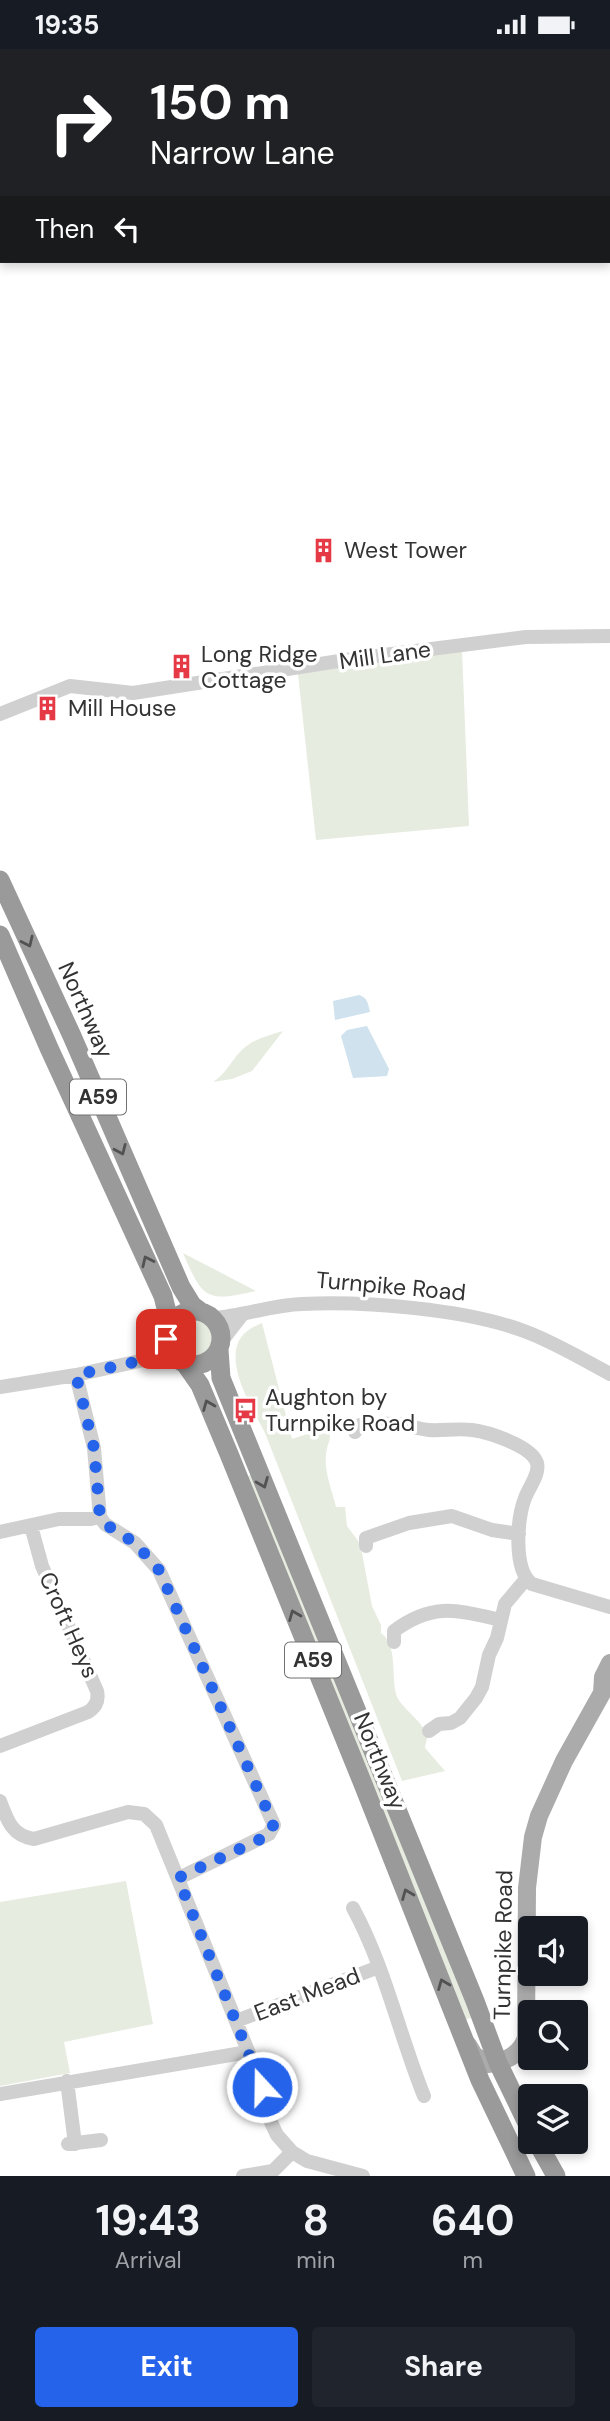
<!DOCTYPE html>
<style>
:root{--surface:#171b24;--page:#20242c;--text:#f1f3f6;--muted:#9ea1a6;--accent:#2563eb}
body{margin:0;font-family:"DM Sans",sans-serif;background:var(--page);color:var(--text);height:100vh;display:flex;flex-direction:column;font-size:26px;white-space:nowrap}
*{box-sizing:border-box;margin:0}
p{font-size:23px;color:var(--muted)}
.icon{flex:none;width:38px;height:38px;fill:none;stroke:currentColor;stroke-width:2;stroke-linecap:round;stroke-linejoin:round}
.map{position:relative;height:2127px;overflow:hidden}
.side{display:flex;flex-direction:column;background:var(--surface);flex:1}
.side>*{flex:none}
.top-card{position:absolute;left:0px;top:0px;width:611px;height:214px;box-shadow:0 4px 10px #0003;background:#202124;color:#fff;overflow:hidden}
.buttons{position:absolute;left:518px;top:1867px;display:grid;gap:14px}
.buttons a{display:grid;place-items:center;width:70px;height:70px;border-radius:7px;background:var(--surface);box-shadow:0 4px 10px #0003;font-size:35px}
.pin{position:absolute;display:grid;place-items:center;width:60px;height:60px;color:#fff;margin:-30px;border-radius:14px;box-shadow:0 4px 10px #0006}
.me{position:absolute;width:77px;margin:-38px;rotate:339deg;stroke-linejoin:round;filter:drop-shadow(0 0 5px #0008)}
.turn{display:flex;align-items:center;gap:24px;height:147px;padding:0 35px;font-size:32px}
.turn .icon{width:91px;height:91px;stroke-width:2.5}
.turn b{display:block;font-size:49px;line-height:60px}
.then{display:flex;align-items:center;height:66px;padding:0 35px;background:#0003;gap:14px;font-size:26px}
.eta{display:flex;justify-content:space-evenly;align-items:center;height:119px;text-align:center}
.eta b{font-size:42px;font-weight:700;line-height:49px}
.cta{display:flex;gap:14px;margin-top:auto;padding:14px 35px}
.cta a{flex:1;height:80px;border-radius:7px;background:var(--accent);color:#fff;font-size:28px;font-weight:700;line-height:80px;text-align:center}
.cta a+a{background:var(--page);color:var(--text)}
.status{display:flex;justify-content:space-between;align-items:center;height:49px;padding:0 35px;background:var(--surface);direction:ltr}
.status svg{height:19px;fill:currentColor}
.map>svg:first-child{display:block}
.green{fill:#e6ecdf}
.water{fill:#cfe2ee}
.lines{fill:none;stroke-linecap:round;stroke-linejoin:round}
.minor{stroke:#d0d0d0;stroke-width:14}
.major{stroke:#ababab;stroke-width:18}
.highway{stroke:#9a9a9a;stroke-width:19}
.oneway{stroke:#525252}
.route{stroke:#2563eb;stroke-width:12;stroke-dasharray:0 21.6}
.labels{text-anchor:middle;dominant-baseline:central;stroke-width:7;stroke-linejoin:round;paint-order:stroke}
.shield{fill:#fff;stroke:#707070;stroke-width:2}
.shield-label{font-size:21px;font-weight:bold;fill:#333}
.poi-label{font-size:23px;fill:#333;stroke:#fff;text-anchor:start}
.street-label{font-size:23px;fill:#333;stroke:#fff}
</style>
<div class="status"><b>19:35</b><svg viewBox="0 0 49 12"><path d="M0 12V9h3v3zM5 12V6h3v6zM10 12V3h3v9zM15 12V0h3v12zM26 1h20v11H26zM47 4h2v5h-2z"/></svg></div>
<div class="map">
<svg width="610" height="2127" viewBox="0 0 610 2127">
<rect width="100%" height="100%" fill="#fff"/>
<!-- green -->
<path class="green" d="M 462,601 L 469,777 L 316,791 L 298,625 Z
M 283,982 L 252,1022 L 232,1030 L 213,1033 C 226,1025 231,1011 243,1000 C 253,990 270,986 283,982 Z
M 183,1204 L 256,1242 C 207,1253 203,1251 183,1204 Z
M174 1289a20 20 0 1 1 40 0a20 20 0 1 1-40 0Z
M 262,1274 L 292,1390 L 329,1378 C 332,1394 327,1392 326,1406 C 324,1423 332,1441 336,1458 L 345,1458 L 347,1477 L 359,1493 L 359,1499 L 362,1504 L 372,1557 L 381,1576 L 381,1584 C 398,1597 391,1625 396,1645 C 399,1658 428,1676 427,1689 C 427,1692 425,1695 425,1699 L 445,1722 L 402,1732 L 265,1384 C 253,1360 221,1311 243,1286 C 248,1280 255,1277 262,1274 Z
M 253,1425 L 473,1968 L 464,1971 L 244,1429 Z
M 126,1832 L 153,1975 L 64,1993 L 70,2024 L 0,2037 L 0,1853 Z"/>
<!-- water -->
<path class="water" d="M 359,946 C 368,949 368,955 370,963 L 335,971 L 333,952 Z
M 367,977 L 389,1020 L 387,1027 L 353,1029 L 341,987 L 347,981 Z"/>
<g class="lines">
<!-- minor -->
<path class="minor" d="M 0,665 L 70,637 L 133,644 L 352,610 L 526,588 L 610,587
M 213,1269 C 243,1267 272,1256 302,1255 C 366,1252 465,1260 524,1282 C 554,1293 582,1310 610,1325
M 221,1293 L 242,1266
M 144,1311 L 166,1290
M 76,1326 L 94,1399 L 100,1468 L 105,1475 L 135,1494 L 159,1521 L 274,1776 L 269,1785 L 179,1829
M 0,1338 L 76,1326 L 144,1311 L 175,1309
M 355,1383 L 360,1376 C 372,1375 385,1374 397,1375 C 408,1376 418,1380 429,1381 C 443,1382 458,1379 472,1381 C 488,1383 532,1397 537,1414 C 540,1425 529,1438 525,1449 C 517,1469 513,1521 532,1535 L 610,1558
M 0,1483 L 59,1470 L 91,1470 L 100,1468
M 366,1497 L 366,1489 L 409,1474 L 452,1467 L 492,1481 L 519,1485
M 394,1593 L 394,1582 C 433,1553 457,1561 501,1571
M 429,1682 L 439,1675 L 451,1674 L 460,1669 L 476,1649 L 482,1638 L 489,1606 L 497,1589 L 505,1555 L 526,1530
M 0,1697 L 88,1663 C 96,1658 99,1651 97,1642 L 42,1517 L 31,1477
M 0,1752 C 7,1771 12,1787 34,1790 L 128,1763 L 144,1765 L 156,1776 L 257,2024 L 269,2069 L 277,2086 L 292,2103 L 307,2112 L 363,2127
M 353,1859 C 385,1918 399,1985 424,2047
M 236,1972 L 379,1918
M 67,2032 L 75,2095
M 0,2045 L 248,2003
M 68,2095 L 101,2091
M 243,2127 L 273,2122 L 292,2103"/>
<!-- major -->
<path class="major" d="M 468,1996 L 474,2006 L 488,2015 C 505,2013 520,2006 526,1989 L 527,1839 L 533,1788 L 539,1767 L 564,1712 L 602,1644 L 603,1628 L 610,1614"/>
<!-- highway -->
<path class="highway" d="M 0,831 L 72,987 L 181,1238 L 192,1256 L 200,1262
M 0,886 L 49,999 L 163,1247 L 170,1275
M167 1289a27 27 0 1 1 54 0a27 27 0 1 1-54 0Z
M 219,1301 L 221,1329 L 475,1952 L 498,2014 L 530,2080
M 186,1316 L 200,1336 L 229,1405 L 361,1730 L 480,2031 L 526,2127
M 537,2093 L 556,2127"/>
</g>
<!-- one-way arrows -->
<defs><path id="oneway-chevron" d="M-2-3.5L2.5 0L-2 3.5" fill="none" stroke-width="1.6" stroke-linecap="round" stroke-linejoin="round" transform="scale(1.75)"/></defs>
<g class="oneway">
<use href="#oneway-chevron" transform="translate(28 893) rotate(65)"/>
<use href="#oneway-chevron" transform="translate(121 1101) rotate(66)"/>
<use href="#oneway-chevron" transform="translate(147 1212) rotate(-115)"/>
<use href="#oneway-chevron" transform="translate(208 1356) rotate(-112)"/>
<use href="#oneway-chevron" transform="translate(263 1434) rotate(68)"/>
<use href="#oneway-chevron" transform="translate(294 1566) rotate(-112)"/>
<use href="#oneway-chevron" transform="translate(407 1845) rotate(-112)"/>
<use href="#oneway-chevron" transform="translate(443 1935) rotate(-112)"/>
</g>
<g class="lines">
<!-- route -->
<path class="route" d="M 166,1290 L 144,1311 L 76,1326 L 94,1399 L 100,1468 L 105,1475 L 135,1494 L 159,1521 L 273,1774 L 273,1780 L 269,1786 L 178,1829 L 262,2038"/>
</g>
<!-- icons -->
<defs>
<symbol id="building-bare" viewBox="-9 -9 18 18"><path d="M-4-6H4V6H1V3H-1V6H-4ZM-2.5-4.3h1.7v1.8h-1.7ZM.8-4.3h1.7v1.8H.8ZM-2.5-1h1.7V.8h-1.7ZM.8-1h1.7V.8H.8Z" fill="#e63946" stroke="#fff" stroke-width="2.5" paint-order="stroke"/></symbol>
<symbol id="bus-bare" viewBox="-9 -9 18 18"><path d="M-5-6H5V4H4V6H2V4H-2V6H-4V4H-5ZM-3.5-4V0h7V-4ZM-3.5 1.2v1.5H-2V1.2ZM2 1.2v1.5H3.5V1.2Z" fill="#e63946" stroke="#fff" stroke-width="2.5" paint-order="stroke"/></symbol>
</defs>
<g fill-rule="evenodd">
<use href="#building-bare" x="306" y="484" width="35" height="35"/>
<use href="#building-bare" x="164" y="600" width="35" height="35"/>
<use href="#building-bare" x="30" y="642" width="35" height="35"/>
<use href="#bus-bare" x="228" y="1344" width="35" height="35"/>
</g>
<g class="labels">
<!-- shield labels -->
<g class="shield">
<rect x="70" y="1030.5" width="56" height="35" rx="5"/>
<rect x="285" y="1593.5" width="56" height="35" rx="5"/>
</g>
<g class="shield-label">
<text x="98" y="1048">A59</text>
<text x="313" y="1611">A59</text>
</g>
<!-- poi labels -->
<g class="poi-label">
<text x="344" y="501">West Tower</text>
<text x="201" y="605">Long Ridge<tspan x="201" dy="26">Cottage</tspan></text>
<text x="68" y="659">Mill House</text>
<text x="265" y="1348">Aughton by<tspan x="265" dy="26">Turnpike Road</tspan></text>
</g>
<!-- street labels -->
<g class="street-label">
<text transform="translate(385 606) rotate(-8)">Mill Lane</text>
<text transform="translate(86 961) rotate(66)">Northway</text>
<text transform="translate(391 1237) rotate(5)">Turnpike Road</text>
<text transform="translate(69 1576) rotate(66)">Croft Heys</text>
<text transform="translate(380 1712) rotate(68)">Northway</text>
<text transform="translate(503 1896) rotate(-89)">Turnpike Road</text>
<text transform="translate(307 1945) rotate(-21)">East Mead</text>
</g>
</g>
</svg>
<div class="buttons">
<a><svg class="icon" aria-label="sound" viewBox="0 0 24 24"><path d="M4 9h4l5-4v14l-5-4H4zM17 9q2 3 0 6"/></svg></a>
<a><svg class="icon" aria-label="search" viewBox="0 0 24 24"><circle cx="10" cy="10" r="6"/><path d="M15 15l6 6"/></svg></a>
<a><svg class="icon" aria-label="layers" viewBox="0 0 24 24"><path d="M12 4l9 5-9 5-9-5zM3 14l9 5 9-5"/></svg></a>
</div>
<div class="pin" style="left:166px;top:1290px;background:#d93025"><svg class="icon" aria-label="arrive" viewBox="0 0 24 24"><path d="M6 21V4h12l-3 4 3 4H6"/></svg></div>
<svg class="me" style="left:262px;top:2038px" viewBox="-20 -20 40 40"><circle r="17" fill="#2563eb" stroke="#fff" stroke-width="3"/><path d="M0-11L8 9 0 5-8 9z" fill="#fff"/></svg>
<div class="top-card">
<div class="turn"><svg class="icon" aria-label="right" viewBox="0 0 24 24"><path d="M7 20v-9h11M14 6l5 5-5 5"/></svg><div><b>150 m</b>Narrow Lane</div></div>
<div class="then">Then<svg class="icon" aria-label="left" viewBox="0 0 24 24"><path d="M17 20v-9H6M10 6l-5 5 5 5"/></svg></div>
</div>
</div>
<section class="side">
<div class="eta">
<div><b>19:43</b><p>Arrival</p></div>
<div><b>8</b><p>min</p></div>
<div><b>640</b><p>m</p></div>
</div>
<div class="cta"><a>Exit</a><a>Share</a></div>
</section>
